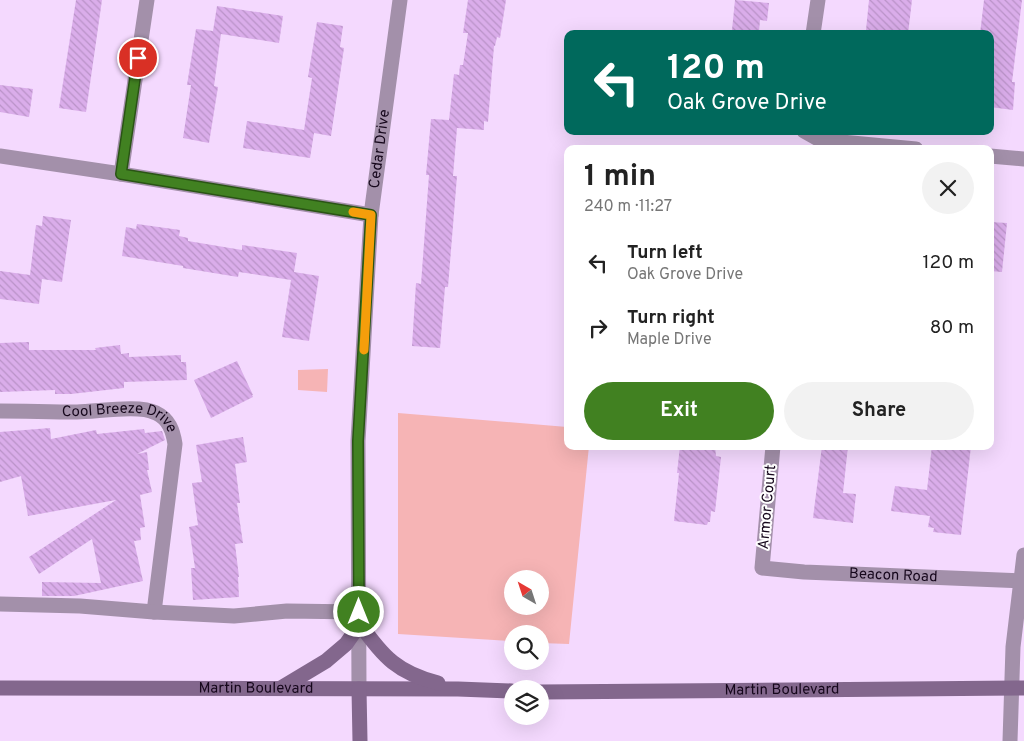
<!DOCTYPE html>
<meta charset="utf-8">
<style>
:root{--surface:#fff;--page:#f2f2f2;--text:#222;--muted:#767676;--accent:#418121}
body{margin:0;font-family:Overpass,sans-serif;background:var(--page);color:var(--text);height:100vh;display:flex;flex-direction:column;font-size:19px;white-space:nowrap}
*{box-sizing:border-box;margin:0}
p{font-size:16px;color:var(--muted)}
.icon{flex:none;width:28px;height:28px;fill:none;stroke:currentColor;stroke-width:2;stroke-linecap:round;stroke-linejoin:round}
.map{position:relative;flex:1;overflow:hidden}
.sheet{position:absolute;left:564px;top:145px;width:430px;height:305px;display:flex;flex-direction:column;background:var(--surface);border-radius:10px;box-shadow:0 5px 20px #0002}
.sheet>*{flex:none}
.guide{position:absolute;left:564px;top:30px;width:430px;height:105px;border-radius:10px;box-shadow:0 5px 20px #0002;background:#00695c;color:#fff;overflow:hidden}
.needle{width:32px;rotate:321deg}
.tools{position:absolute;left:504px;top:570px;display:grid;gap:10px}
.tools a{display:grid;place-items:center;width:45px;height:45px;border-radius:50%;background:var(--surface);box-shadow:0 5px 20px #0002;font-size:25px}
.pin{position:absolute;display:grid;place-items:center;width:42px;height:42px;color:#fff;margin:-21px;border:2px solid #fff;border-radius:50%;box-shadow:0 1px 5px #0007}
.me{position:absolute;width:55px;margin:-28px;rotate:0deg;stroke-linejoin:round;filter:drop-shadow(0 0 4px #0008)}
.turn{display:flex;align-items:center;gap:18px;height:105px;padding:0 20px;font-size:22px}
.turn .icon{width:65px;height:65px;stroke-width:2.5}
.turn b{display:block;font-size:35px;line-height:42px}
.round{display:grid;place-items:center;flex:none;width:52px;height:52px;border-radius:26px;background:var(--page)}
.headline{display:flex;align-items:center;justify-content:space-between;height:85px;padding:0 20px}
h1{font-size:30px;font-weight:700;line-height:38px}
.primary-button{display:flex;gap:10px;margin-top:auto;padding:10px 20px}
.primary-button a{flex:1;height:58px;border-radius:30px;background:var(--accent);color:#fff;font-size:20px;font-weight:700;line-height:58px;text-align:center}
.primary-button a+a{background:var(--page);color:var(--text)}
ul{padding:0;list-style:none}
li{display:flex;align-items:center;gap:15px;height:65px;padding:0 20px}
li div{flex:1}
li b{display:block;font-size:19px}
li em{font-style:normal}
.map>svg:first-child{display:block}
.garden{fill:#f6b4b5;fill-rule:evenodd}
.building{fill:url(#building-back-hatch)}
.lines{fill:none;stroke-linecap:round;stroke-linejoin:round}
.street{stroke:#a390aa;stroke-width:15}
.secondary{stroke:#83678d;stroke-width:15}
.route-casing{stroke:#2a5415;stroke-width:12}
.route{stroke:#418121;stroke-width:9}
.slow{stroke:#f59e0b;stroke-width:9}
.labels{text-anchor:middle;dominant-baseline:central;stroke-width:4;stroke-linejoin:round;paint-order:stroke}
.street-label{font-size:15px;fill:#16071c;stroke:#fff}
</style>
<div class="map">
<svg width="1024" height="741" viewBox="0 0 1024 741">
<defs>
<pattern id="building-back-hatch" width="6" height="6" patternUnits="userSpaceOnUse" patternTransform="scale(1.25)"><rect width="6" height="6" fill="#daadea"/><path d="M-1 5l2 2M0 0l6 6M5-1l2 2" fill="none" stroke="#ba93c8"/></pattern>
</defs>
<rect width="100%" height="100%" fill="#f4d9fe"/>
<!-- garden -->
<path class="garden" d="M 328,369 L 327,392 L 298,390 L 298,370 Z
M 398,413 L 567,427 L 568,446 L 589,446 L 569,644 L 540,643 L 540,634 L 512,634 L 512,641 L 398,634 ZM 512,579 L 540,579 L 540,606 L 512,606 Z"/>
<!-- building -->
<path class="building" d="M 76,0 L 102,0 L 86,112 L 59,108 Z
M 468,0 L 506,0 L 500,38 L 497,37 L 495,46 L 494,46 L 488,122 L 484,121 L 484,130 L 457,128 L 453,176 L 457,176 L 448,287 L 445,287 L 440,348 L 412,346 L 416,283 L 421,284 L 429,175 L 426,175 L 431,119 L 449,120 L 454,74 L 459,75 L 460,65 L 463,65 L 468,33 L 463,33 Z
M 735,0 L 769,3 L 767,21 L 760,20 L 759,32 L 732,30 Z
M 869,0 L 912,0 L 908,34 L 873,34 L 873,31 L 866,30 Z
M 984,0 L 1022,0 L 1012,82 L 1015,82 L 1013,110 L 990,107 L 990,34 L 980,34 Z
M 217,6 L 283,16 L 279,43 L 221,34 L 214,86 L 218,87 L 209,143 L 183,138 L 191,85 L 187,85 L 196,29 L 213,31 Z
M 317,22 L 343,26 L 340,47 L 344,48 L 331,136 L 314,133 L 310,158 L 243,148 L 247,121 L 304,130 L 312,78 L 308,77 Z
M 0,85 L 33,89 L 29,117 L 0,112 Z
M 43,216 L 71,220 L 62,282 L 42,279 L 39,304 L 0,299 L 0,271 L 30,275 L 36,225 L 42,226 Z
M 990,222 L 1007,223 L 1002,272 L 990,271 Z
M 137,224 L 180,230 L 179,236 L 188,238 L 188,241 L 242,250 L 242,245 L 297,253 L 294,272 L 319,276 L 309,341 L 282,337 L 291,280 L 239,272 L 238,277 L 183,268 L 183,266 L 122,256 L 126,227 L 136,229 Z
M 29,342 L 29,350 L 96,350 L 95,348 L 120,345 L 121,354 L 129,353 L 129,357 L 181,355 L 181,362 L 186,362 L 187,380 L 124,382 L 124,388 L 71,394 L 55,394 L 55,390 L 0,392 L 0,343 Z
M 237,361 L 253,395 L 252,395 L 253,397 L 211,418 L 194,380 Z
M 50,428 L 51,439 L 96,430 L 97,434 L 144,429 L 145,433 L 162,431 L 165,440 L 137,454 L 147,452 L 149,470 L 147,470 L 152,492 L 140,495 L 145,527 L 140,528 L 141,540 L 134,541 L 143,581 L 74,596 L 42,596 L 42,582 L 101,583 L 92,539 L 39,574 L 29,557 L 116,500 L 28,516 L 21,476 L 0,482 L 0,432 Z
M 243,437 L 247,462 L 235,464 L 240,503 L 237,503 L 243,543 L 235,544 L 239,577 L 238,577 L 239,597 L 193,600 L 191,568 L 195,568 L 189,527 L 198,525 L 192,483 L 202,482 L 196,445 Z
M 680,446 L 715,446 L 716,456 L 721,457 L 715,512 L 711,511 L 710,522 L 708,522 L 707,525 L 674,521 L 679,473 L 677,473 Z
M 822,446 L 848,446 L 843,493 L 856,494 L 853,523 L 813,518 Z
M 932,446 L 971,446 L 961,535 L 933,532 L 934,528 L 928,527 L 930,516 L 891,511 L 895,486 L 927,490 Z"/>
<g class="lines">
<!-- street -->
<g class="street">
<path d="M 813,34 L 818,0"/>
<path d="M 804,131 L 820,140 L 916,149"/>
<path d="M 0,156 L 121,174 L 371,215"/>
<path d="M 990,156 L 1024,159"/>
<path d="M 121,174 L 147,0"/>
<path id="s1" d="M 0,411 C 25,411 51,412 77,412 C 97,412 139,404 156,413 C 169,419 173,431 175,444 L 154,612"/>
<path id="s2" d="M 773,446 L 762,568 L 804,572 L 1024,581"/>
<path d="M 0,604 L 80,606 L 154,612 L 234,616 L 287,611 L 359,612"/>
<path id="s3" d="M 359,689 L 358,441 L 371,215 L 400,0"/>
<path d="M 1010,741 L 1013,647 L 1024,555"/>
</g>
<!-- secondary -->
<g class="secondary">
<path id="s4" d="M 0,688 L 458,689 L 512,691"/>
<path d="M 281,688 L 326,661 L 346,644 L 360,624 C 383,657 398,673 438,683"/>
<path d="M 359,689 L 360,741"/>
<path id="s5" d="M 540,692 L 1024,688"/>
</g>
</g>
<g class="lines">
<defs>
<path id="route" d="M 138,58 L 121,174 L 371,215 L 358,441 L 359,612"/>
</defs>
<!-- route casing -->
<use href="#route" class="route-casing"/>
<!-- route -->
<use href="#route" class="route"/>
<!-- slow -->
<path class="slow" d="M 353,212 L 371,215 L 364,350"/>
</g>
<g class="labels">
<!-- street labels -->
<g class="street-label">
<text stroke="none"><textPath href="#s3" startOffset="541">Cedar Drive</textPath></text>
<text stroke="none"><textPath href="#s1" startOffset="122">Cool Breeze Drive</textPath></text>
<text transform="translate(768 507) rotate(-85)">Armor Court</text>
<text stroke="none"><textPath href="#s2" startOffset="254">Beacon Road</textPath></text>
<text stroke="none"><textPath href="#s4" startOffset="256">Martin Boulevard</textPath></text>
<text stroke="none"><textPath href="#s5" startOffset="242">Martin Boulevard</textPath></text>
</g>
</g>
</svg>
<div class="tools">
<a><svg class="needle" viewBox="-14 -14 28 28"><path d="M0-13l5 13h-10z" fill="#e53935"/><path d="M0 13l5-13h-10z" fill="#767676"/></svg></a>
<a><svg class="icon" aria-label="search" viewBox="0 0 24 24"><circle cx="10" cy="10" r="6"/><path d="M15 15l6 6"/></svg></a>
<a><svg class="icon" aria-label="layers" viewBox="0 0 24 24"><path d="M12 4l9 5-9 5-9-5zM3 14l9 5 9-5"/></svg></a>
</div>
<div class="pin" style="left:138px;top:58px;background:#d93025"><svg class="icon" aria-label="arrive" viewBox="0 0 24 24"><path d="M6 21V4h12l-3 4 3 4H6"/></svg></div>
<svg class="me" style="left:359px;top:612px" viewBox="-20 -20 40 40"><circle r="17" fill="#418121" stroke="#fff" stroke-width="3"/><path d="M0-11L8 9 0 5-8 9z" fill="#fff"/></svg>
<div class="guide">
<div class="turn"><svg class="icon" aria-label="left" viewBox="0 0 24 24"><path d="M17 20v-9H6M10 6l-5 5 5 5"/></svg><div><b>120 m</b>Oak Grove Drive</div></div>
</div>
<section class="sheet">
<div class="headline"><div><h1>1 min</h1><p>240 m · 11:27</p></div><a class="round"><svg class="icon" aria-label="close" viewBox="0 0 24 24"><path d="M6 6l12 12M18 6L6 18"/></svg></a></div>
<ul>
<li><svg class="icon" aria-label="left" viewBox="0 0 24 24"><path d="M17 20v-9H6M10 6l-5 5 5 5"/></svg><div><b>Turn left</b><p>Oak Grove Drive</p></div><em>120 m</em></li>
<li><svg class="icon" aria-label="right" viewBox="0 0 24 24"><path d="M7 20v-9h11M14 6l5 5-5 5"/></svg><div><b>Turn right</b><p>Maple Drive</p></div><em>80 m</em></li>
</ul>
<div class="primary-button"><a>Exit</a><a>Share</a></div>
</section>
</div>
